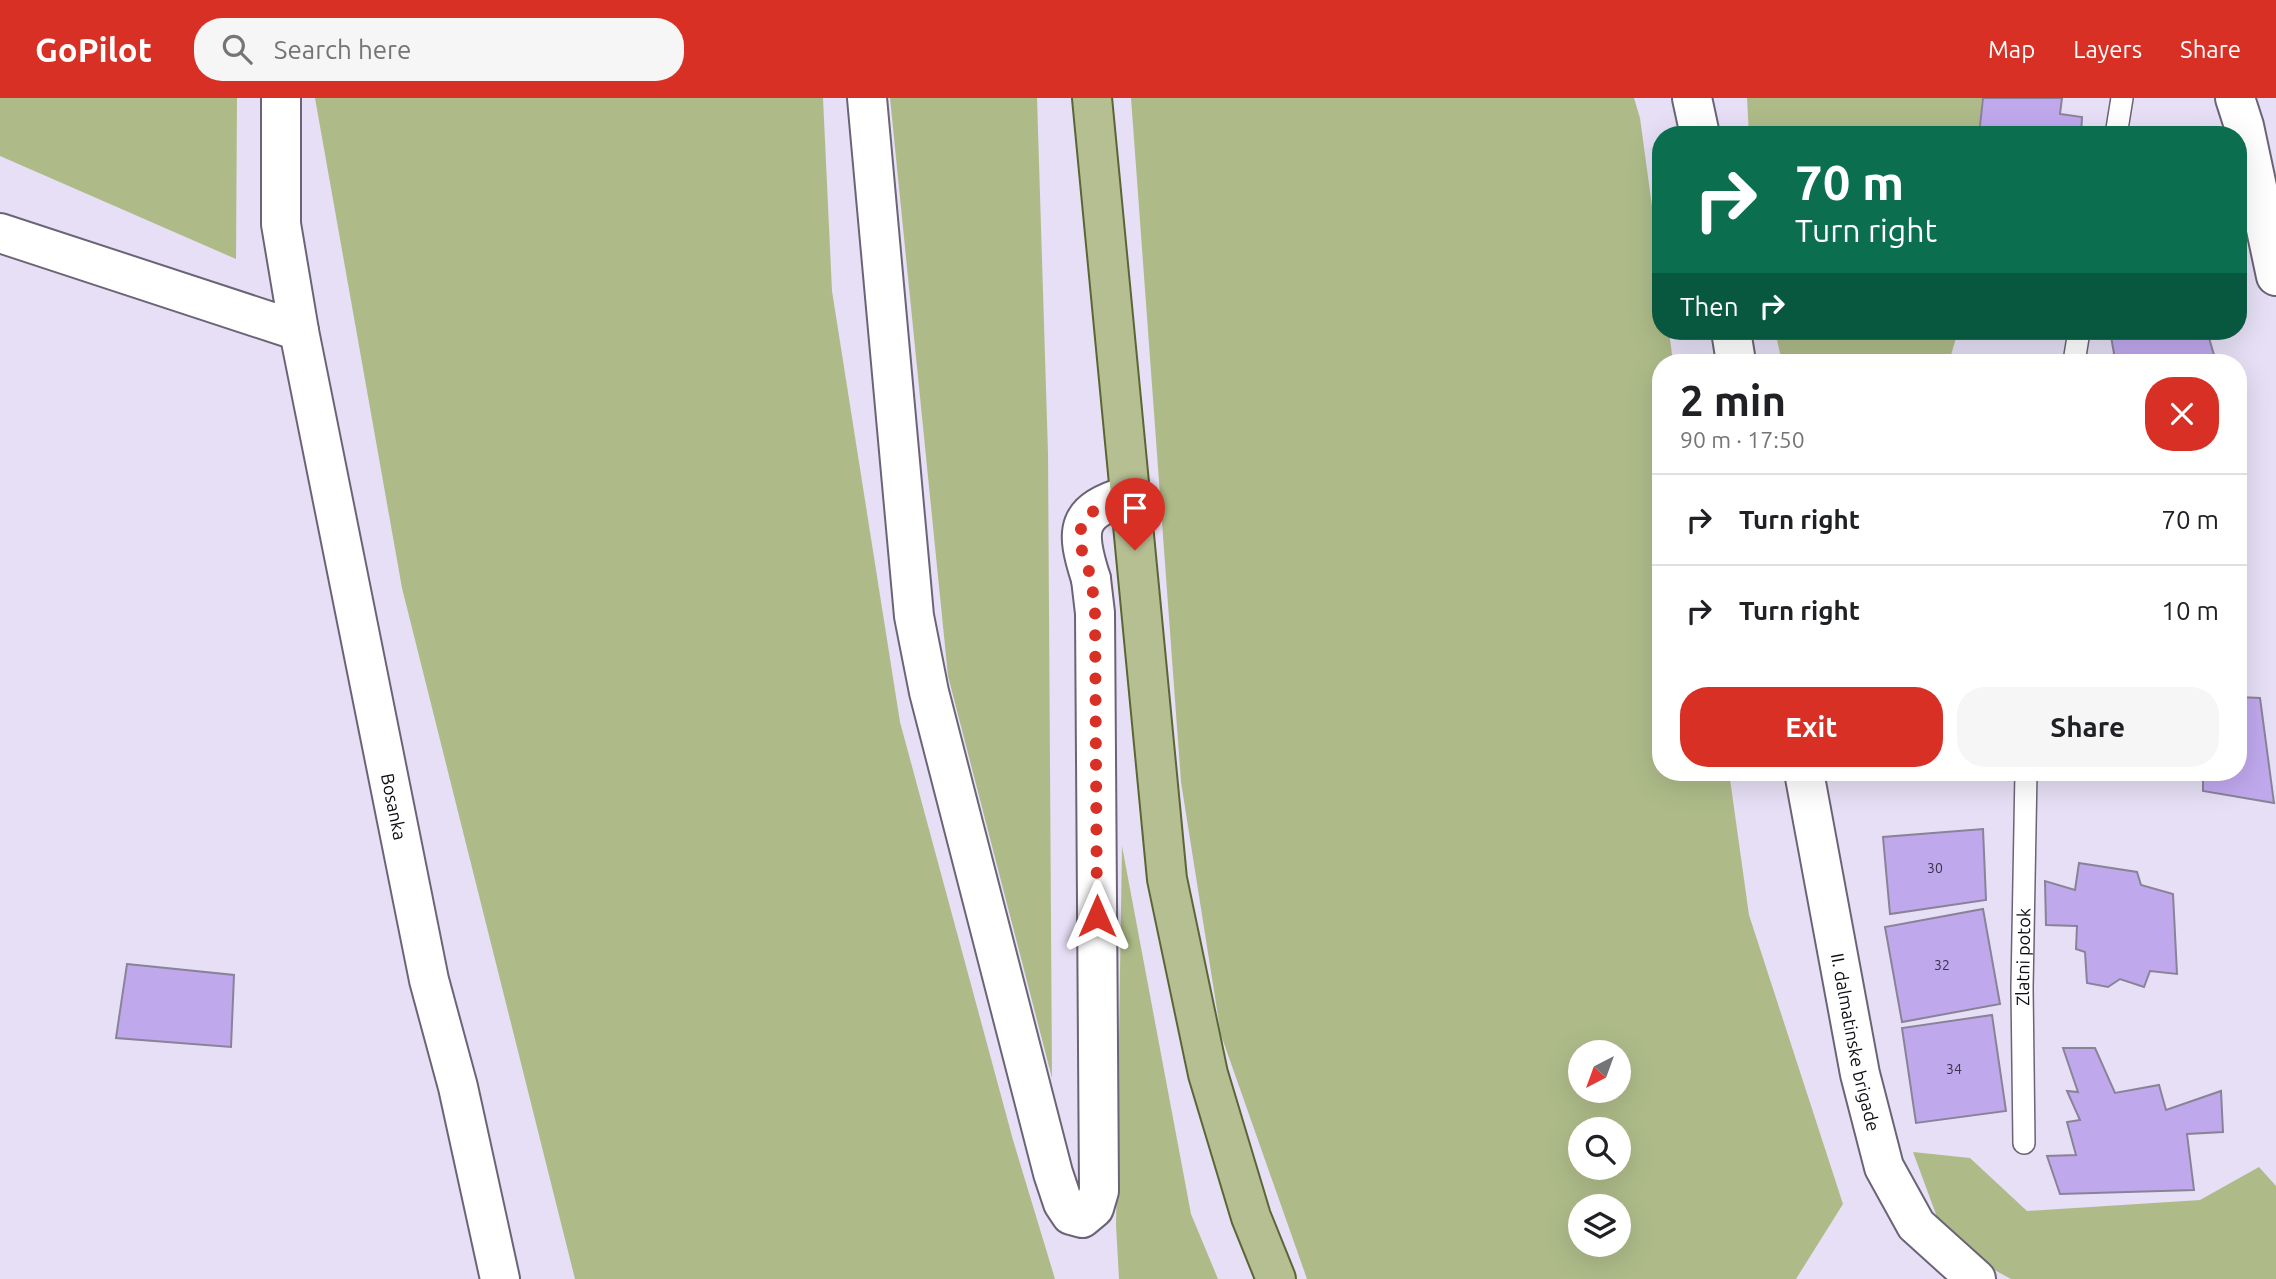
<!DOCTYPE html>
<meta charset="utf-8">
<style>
:root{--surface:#fff;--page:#f6f6f6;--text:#202124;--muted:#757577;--line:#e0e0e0;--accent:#d93025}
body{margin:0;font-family:Ubuntu,sans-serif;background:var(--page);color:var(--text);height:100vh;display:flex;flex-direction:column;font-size:26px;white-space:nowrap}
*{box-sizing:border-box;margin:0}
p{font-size:23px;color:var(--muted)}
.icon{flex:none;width:38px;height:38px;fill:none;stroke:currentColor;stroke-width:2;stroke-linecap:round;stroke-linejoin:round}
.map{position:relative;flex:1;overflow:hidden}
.sheet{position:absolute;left:1652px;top:256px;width:595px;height:427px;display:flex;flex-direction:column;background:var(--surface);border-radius:28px;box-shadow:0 7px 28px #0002}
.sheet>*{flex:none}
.guide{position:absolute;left:1652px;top:28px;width:595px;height:214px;border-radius:28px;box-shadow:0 7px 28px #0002;background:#0b6e4f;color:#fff;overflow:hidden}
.needle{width:46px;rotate:221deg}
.buttons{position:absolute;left:1568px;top:942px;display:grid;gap:14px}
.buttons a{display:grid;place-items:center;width:63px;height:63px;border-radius:50%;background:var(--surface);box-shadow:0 7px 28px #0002;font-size:35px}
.pin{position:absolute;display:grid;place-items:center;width:60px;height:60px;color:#fff;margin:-72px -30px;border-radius:50% 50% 50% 0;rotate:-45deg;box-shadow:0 0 7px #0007}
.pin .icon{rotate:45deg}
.me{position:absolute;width:77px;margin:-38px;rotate:0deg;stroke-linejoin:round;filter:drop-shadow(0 0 5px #0008)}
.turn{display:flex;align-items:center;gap:24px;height:147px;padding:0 28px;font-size:32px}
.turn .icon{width:91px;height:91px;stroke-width:2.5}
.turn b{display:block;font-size:49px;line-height:60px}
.then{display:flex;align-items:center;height:66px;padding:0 28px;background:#0003;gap:14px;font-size:26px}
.round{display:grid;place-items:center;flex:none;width:74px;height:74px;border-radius:28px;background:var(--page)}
.overview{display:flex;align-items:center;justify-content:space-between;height:119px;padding:0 28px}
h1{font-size:42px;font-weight:600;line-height:52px}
.button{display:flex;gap:14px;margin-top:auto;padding:14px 28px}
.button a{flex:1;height:80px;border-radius:28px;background:var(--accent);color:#fff;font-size:28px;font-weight:600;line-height:80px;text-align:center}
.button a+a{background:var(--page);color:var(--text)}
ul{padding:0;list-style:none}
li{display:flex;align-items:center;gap:21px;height:91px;padding:0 28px;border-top:2px solid var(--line)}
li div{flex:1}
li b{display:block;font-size:26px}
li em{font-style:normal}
header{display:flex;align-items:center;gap:42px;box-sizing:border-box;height:98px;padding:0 35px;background:var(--accent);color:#fff}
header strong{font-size:33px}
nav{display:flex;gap:38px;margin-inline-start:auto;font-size:24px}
.search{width:490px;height:63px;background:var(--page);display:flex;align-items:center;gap:18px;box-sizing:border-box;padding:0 24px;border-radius:28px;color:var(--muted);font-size:26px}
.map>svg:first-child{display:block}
.green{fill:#aebb89;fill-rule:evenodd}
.building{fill:#c0a8ed;stroke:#898397;stroke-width:2}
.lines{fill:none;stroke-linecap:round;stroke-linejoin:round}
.service-casing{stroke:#6b6477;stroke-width:24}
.minor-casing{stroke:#6b6477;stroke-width:42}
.tertiary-casing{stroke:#6b6477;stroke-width:42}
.primary-casing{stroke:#5b6536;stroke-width:42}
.service{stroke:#fff;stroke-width:21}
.minor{stroke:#fff;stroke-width:38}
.tertiary{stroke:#fff;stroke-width:38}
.primary{stroke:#b6bf92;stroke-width:38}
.route{stroke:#d93025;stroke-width:12;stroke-dasharray:0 21.6}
.labels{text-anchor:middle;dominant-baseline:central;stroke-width:7;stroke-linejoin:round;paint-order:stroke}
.number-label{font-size:14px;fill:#3a334a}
.street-label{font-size:18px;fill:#0e0c13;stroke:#e6dff5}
</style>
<header>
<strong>GoPilot</strong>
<div class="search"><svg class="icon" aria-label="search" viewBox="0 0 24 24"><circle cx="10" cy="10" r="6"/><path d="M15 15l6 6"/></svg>Search here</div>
<nav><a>Map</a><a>Layers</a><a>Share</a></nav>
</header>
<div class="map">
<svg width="2276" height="1181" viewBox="0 0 2276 1181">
<rect width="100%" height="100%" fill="#e6dff5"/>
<!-- green -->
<path class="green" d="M 0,0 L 237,0 L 236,161 L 0,58 Z
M 315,0 L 823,0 L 832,193 L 900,624 L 1013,1042 L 1055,1181 L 575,1181 L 402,490 Z
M 890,0 L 1037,0 L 1048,355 L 1052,980 L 948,578 Z
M 1131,0 L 1634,0 L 1640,20 L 1661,174 L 1661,233 L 1669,233 L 1673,264 L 1661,264 L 1661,674 L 1729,674 L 1749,817 L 1843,1106 L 1796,1181 L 1307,1181 L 1221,937 L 1181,684 ZM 1580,954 L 1619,954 L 1619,992 L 1580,992 ZM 1580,1031 L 1619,1031 L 1619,1069 L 1580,1069 ZM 1580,1108 L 1619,1108 L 1619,1146 L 1580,1146 Z
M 1747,0 L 1982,0 L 1979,37 L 1749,37 Z
M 1775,233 L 1958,233 L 1949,264 L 1782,264 Z
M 1122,748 L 1191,1116 L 1218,1181 L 1119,1181 L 1116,1127 Z
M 1913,1054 L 1970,1060 L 2027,1113 L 2200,1102 L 2259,1069 L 2276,1088 L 2276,1181 L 2011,1181 L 1978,1163 L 1944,1138 Z"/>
<!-- building -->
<path class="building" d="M 1983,0 L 2062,0 L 2060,16 L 2082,19 L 2081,37 L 1979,37 Z
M 2110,233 L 2207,233 L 2216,264 L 2095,264 L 2094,262 L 2115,261 Z
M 2238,599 L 2260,600 L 2274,705 L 2203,693 L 2203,674 L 2238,674 Z
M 1983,731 L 1986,802 L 1890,816 L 1883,739 Z
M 2079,765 L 2137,774 L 2141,787 L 2173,796 L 2177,876 L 2150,873 L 2144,889 L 2120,881 L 2108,889 L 2087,885 L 2085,854 L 2076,851 L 2077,828 L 2046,827 L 2045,783 L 2075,792 Z
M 1983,811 L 2000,906 L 1902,924 L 1885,829 Z
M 127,866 L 234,877 L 231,949 L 116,940 Z
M 1992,917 L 2006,1013 L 1916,1025 L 1902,930 Z
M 2063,950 L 2095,950 L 2115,995 L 2159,987 L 2166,1012 L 2221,993 L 2223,1034 L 2187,1036 L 2194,1092 L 2060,1096 L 2047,1058 L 2076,1057 L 2067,1024 L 2080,1022 L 2067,993 L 2078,994 Z"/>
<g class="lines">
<defs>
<g id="service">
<path d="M 2116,37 L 2122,0"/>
<path d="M 2074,264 L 2079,233"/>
<path id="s1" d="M 2024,1045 L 2022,890 L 2026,674"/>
</g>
<g id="minor">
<path d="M 2235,0 L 2244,28 L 2276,178"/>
<path id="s2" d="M 299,233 L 429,882 L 458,989 L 500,1181"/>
<path d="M 1091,481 C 1075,431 1075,413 1130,397"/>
</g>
<g id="tertiary">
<path d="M 867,0 L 914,518 L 929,594 L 1053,1075 L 1063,1105 L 1071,1117 L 1082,1120 L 1094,1110 L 1099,1093 L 1095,515 L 1091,481"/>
<path d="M 1692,0 L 1700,37"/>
<path d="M 0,135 L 299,233 L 281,126 L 281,0"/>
<path d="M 1731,233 L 1736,264"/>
<path id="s3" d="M 1804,674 L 1860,976 L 1884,1069 L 1916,1127 L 1976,1181"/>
</g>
<path id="primary" d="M 1092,0 L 1167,781 L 1208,976 L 1251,1119 L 1276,1181"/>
</defs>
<!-- service casing -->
<use href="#service" class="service-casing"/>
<!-- minor casing -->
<use href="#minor" class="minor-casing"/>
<!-- tertiary casing -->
<use href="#tertiary" class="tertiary-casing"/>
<!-- primary casing -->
<use href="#primary" class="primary-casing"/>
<!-- service -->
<use href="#service" class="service"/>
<!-- minor -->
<use href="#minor" class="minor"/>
<!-- tertiary -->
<use href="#tertiary" class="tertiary"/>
<!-- primary -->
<use href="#primary" class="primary"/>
</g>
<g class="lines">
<!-- route -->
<path class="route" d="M 1097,818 L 1095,515 C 1094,504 1093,493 1091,482 C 1089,468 1080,454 1080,440 C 1079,413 1110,403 1130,397 L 1135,452"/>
</g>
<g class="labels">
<!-- number labels -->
<g class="number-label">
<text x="1935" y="770">30</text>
<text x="1942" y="867">32</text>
<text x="1954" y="971">34</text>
</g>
<!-- street labels -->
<g class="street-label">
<text stroke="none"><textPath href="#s2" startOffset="485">Bosanka</textPath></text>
<text stroke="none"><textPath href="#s1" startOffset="186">Zlatni potok</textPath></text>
<text stroke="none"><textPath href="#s3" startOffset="275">II. dalmatinske brigade</textPath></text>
</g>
</g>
</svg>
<div class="buttons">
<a><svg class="needle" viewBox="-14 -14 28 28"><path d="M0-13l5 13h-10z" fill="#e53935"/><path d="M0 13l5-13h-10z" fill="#757577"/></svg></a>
<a><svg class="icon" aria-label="search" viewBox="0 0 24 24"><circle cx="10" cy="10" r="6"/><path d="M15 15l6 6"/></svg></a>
<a><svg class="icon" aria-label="layers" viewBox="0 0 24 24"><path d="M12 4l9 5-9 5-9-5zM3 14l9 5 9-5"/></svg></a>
</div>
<div class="pin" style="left:1135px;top:452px;background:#d93025"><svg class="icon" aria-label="arrive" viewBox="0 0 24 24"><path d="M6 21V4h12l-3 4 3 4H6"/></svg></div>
<svg class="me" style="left:1097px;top:818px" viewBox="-20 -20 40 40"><path d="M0-17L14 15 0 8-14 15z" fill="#d93025" stroke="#fff" stroke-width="4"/></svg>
<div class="guide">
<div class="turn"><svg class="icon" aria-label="right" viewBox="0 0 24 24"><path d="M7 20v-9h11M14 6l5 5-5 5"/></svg><div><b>70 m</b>Turn right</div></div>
<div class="then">Then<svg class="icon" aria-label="right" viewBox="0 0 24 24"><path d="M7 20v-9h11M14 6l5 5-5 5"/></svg></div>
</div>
<section class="sheet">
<div class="overview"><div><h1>2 min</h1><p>90 m · 17:50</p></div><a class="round" style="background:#d93025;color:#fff"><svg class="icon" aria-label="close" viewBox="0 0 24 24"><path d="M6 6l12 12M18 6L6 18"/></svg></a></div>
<ul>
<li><svg class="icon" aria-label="right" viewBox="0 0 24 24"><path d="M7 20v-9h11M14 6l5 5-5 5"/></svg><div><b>Turn right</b></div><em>70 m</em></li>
<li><svg class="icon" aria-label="right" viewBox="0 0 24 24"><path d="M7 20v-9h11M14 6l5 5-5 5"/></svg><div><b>Turn right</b></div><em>10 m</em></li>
</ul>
<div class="button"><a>Exit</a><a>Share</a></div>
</section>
</div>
